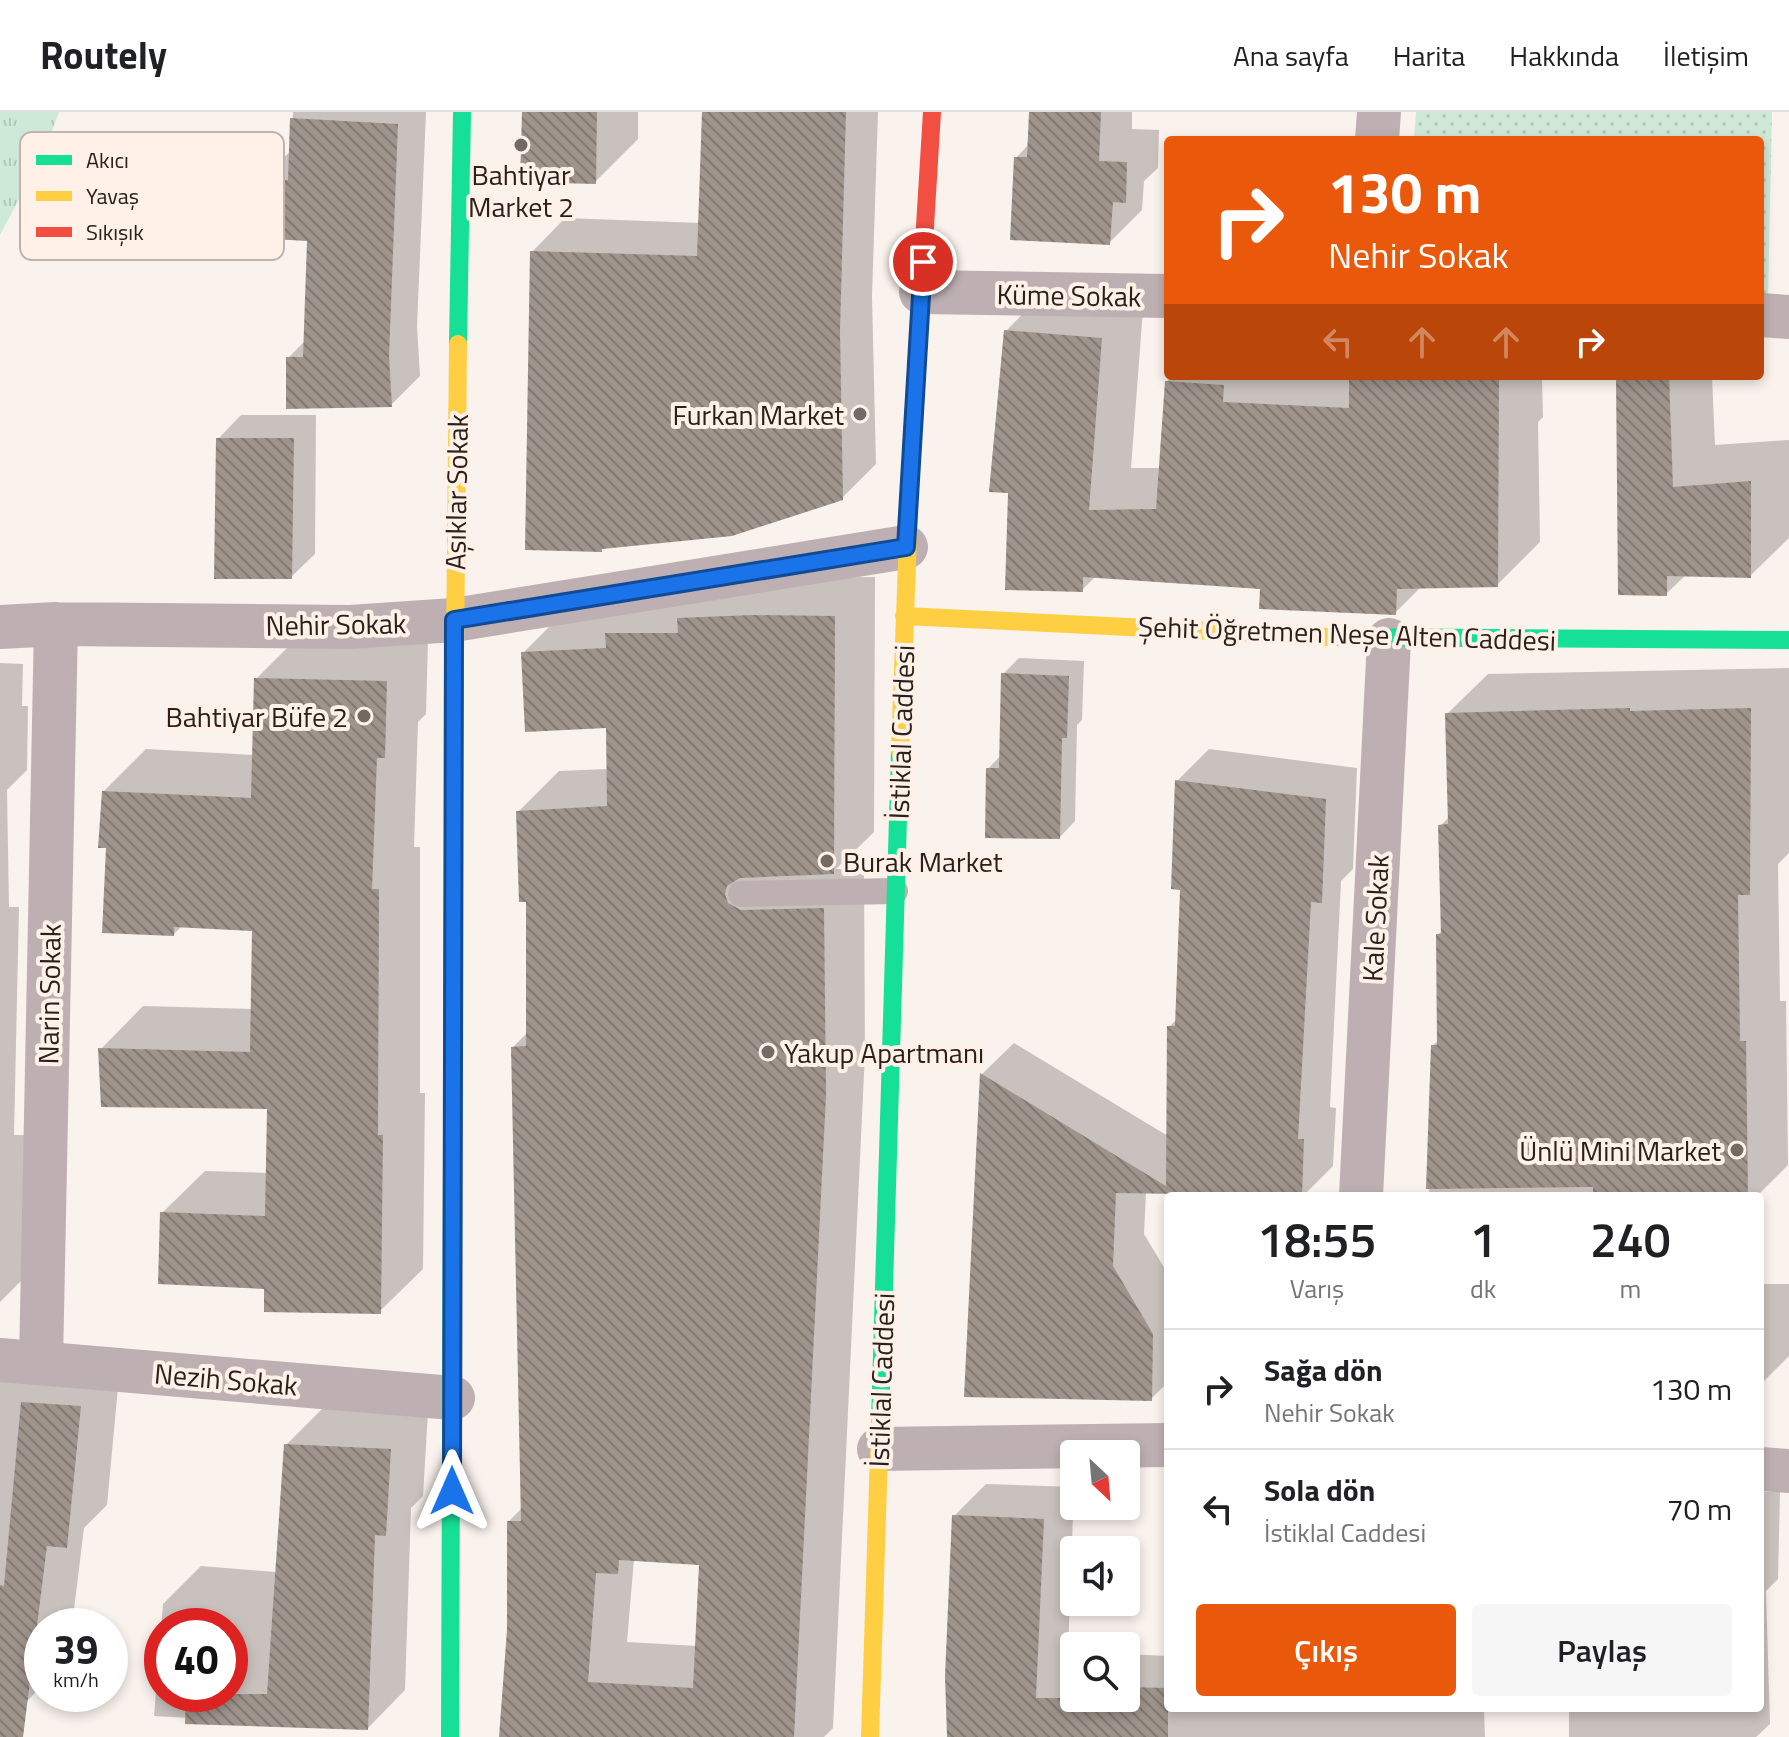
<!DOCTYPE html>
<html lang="tr">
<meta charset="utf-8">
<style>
:root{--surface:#fff;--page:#f6f6f6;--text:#202124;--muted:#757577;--line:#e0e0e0;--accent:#ea580c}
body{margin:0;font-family:"Titillium Web",sans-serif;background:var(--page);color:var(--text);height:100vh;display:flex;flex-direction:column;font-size:30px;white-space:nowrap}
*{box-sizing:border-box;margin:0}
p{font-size:26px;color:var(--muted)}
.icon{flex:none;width:44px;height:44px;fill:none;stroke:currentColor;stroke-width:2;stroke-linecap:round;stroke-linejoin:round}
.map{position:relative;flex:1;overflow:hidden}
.side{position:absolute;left:1164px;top:1080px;width:600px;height:520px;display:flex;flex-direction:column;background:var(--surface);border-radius:8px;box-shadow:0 4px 12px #0003}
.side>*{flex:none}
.hud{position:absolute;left:1164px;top:24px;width:600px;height:244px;border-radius:8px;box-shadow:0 4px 12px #0003;background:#ea580c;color:#fff;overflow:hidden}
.needle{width:52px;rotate:154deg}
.buttons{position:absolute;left:1060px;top:1328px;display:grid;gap:16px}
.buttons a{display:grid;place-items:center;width:80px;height:80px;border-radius:8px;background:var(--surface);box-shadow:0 4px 12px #0003;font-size:40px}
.speed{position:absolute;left:24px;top:1496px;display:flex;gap:16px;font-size:40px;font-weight:700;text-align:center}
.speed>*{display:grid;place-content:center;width:104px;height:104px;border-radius:50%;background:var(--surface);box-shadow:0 4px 12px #0003;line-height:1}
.speed small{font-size:20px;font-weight:400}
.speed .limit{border:12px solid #d22;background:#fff;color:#111}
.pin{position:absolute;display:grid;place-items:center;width:68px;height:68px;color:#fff;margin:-34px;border:4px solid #fff;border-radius:50%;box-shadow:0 2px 8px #0007}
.me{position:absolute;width:88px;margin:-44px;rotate:0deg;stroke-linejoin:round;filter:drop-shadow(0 0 6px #0008)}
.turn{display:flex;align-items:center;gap:28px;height:168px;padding:0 32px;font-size:36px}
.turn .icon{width:104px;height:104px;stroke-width:2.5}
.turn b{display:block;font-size:56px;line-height:68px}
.lanes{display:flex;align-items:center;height:76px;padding:0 32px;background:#0003;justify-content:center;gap:40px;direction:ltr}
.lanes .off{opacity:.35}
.eta{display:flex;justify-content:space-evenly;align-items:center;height:136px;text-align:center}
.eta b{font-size:48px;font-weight:600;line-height:56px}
.button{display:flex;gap:16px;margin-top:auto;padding:16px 32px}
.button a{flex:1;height:92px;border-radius:8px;background:var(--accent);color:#fff;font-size:32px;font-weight:600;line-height:92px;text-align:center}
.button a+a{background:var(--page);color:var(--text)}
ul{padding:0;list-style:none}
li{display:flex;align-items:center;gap:24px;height:120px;padding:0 32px;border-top:2px solid var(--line)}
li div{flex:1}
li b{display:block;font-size:30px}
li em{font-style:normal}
header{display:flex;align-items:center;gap:48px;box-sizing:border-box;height:112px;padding:0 40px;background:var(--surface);border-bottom:2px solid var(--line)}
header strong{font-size:38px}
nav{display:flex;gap:44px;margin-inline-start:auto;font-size:28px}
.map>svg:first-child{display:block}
.grass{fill:url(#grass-dots)}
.park{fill:url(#park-tufts)}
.shadow{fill:#0003;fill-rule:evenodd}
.building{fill:url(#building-back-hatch);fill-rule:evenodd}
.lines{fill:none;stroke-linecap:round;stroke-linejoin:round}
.lane{stroke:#beb0b2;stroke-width:26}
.street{stroke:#beb0b2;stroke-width:44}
.fast{stroke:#16e098;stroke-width:18}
.slow{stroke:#ffcf43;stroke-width:18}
.jam{stroke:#f24e42;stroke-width:18}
.route-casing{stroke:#114b97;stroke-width:20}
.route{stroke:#1a73e8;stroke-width:14}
.poi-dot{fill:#736a65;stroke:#fff1e8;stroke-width:3}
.labels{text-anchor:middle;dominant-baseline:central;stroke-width:8;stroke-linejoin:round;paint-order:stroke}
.poi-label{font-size:28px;fill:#2a211c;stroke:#fff1e8;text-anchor:end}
.street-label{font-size:28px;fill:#2a211c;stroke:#fff1e8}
.key{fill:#fff1e8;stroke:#bfb3ab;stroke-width:2}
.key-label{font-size:22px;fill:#2a211c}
</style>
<header>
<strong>Routely</strong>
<nav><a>Ana sayfa</a><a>Harita</a><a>Hakkında</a><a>İletişim</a></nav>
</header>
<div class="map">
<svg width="1789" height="1625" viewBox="0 0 1789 1625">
<defs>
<pattern id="grass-dots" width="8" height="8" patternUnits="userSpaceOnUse" patternTransform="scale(2)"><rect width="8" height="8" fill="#cfe9d8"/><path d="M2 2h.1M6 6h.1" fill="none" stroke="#b2c8b9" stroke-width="1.8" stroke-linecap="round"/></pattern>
<pattern id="park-tufts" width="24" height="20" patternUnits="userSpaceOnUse" patternTransform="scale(2)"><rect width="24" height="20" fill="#cfe9d8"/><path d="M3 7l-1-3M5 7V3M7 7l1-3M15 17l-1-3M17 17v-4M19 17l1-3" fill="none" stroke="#b2c8b9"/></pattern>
<pattern id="building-back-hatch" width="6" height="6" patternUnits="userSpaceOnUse" patternTransform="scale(2)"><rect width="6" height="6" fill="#9f948c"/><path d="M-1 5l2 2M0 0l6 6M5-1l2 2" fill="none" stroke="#827872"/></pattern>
</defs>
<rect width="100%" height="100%" fill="#faf2ed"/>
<!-- grass -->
<path class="grass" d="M 1416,0 L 1772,0 L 1768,184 L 1760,183 L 1760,28 L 1414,28 Z"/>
<!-- park -->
<path class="park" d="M 0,0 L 59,0 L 44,40 L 0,123 Z"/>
<!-- shadow -->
<path class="shadow" d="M 293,0 L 426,0 L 417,214 L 420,264 L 391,293 L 288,246 L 306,228 L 310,127 L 258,68 L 291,39 Z
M 523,0 L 638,0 L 638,27 L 595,70 Z
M 704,0 L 878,0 L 872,184 L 876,352 L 842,386 L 604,435 L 532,140 L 565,106 L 700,111 Z
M 1031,0 L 1132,0 L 1132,17 L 1159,18 L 1158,56 L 1144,69 L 1142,98 L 1109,131 L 1016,46 L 1029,32 Z
M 1048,176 L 1144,184 L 1131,356 L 1161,356 L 1166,270 L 1172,264 L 1542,264 L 1543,305 L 1538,310 L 1540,430 L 1497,473 L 1422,474 L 1395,501 L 1262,475 L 1096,464 L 1082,478 L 1010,380 L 1006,219 Z
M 1618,264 L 1712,264 L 1715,333 L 1789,328 L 1789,426 L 1750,464 L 1686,463 L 1666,482 Z
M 241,303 L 316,303 L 315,442 L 291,465 L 218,327 Z
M 875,465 L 874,720 L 836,757 L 864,757 L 865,941 L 833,1616 L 824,1625 L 502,1625 L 509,1518 L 509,1409 L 523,1395 L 513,935 L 528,920 L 528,788 L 518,700 L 559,659 L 608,657 L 608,614 L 523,541 L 564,500 L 720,466 ZM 634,1447 L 701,1452 L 697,1534 L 627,1530 Z
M 299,524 L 428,527 L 426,602 L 418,610 L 414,735 L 420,735 L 420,981 L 425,981 L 423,1157 L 380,1199 L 266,1175 L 162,1101 L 205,1059 L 268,1061 L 269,995 L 101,937 L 143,894 L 253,897 L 254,817 L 182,814 L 174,822 L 108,734 L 103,680 L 146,637 L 254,643 L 256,567 Z
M 1019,546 L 1084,549 L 1082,608 L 1077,613 L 1075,709 L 1060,725 L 988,657 L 1001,643 L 1003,562 Z
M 0,551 L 23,552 L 22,594 L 28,594 L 27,658 L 7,678 L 9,795 L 19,795 L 14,1023 L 30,1023 L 27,1163 L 0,1190 Z
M 1789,556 L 1789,741 L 1778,752 L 1780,889 L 1786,889 L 1788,1053 L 1757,1084 L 1429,1084 L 1433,933 L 1439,928 L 1438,822 L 1443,818 L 1440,714 L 1450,704 L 1447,602 L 1488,562 Z
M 1209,637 L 1357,656 L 1353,757 L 1341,769 L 1330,995 L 1336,996 L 1333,1054 L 1303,1084 L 1146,1080 L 1144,1122 L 1168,1162 L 1168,1270 L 1151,1287 L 966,1283 L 982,962 L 1014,931 L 1168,1024 L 1169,915 L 1177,907 L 1182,776 L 1177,669 Z
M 1760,1172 L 1789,1172 L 1789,1244 L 1760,1273 Z
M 0,1244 L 120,1254 L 107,1393 L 84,1416 L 72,1514 L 42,1514 L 42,1574 L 27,1589 L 0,1586 Z
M 324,1295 L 428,1300 L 423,1384 L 411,1396 L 405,1578 L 368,1616 L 154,1604 L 163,1492 L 201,1454 L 276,1460 L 286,1333 ZM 162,1514 L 230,1514 L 230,1582 L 162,1582 Z
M 986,1372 L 1074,1375 L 1068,1540 L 1074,1540 L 1074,1586 L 1126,1586 L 1126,1542 L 1168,1544 L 1168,1596 L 1484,1596 L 1485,1625 L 949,1625 L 954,1404 Z
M 1760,1380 L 1780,1380 L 1778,1467 L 1766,1479 L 1770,1612 L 1756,1625 L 1569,1625 L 1569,1596 L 1760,1596 Z"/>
<!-- building -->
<path class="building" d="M 522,0 L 597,0 L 596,72 L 520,70 Z
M 702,0 L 846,0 L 840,219 L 843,388 L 732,424 L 602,437 L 602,440 L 525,438 L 530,139 L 697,144 Z
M 1029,0 L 1101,0 L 1099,49 L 1127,50 L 1126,91 L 1113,90 L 1110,133 L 1010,128 L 1014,45 L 1027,45 Z
M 290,6 L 398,12 L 389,244 L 392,295 L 286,297 L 286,245 L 303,245 L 307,129 L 253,126 L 256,67 L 288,68 Z
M 1004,218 L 1102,226 L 1089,398 L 1156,397 L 1165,269 L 1224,273 L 1223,290 L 1349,296 L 1349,264 L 1499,264 L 1498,475 L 1397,477 L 1396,503 L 1259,497 L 1260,477 L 1083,465 L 1083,480 L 1005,478 L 1008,381 L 989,380 Z
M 1616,264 L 1669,264 L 1673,375 L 1751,369 L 1751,466 L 1667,464 L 1667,484 L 1618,483 Z
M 216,326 L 294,326 L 292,467 L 214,467 Z
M 753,503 L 835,504 L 834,762 L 740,766 L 727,774 L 725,782 L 728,791 L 741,798 L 824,796 L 826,983 L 794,1625 L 499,1625 L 507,1518 L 507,1409 L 521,1409 L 511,935 L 526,934 L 526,790 L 519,790 L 516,699 L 607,694 L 606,616 L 525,620 L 521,540 L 606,536 L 605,521 L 678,521 L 677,506 ZM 619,1448 L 699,1453 L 693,1576 L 588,1570 L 596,1461 L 618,1462 Z
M 1001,561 L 1069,564 L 1067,626 L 1062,626 L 1060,727 L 985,726 L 986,656 L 999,656 Z
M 254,566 L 387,569 L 385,646 L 377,646 L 372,777 L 379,777 L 378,1023 L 383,1023 L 381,1202 L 264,1200 L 264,1177 L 158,1172 L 160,1100 L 265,1104 L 267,997 L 101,995 L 98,936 L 250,940 L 252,819 L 174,815 L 174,824 L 102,821 L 106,736 L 98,736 L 102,679 L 251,686 Z
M 1630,596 L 1630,599 L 1751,596 L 1750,783 L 1738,783 L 1740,929 L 1746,929 L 1748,1084 L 1593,1084 L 1593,1075 L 1426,1077 L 1431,933 L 1437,933 L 1436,822 L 1441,822 L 1438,713 L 1448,712 L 1445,601 Z
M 1175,668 L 1326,687 L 1322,791 L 1311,790 L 1298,1027 L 1304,1027 L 1302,1084 L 1116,1081 L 1113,1154 L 1153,1222 L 1152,1289 L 964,1285 L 980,961 L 1166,1074 L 1167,914 L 1175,914 L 1180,778 L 1171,777 Z
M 21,1290 L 81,1294 L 67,1436 L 47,1434 L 23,1625 L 0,1625 L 0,1473 L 4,1474 Z
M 284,1332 L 391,1337 L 386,1424 L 375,1423 L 368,1618 L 185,1612 L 186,1582 L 267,1582 Z
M 952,1403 L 1044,1407 L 1036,1586 L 1126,1586 L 1126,1575 L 1168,1576 L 1168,1625 L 947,1625 L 945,1564 Z"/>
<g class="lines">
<!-- lane -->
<path class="lane" d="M 741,782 L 895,779"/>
<!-- street -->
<path class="street" d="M 1377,28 L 1379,0
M 921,180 L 1168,184
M 1760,203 L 1789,205
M 0,515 L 56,512 L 350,515 L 454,508 L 906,435
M 1361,1084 L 1389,528
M 0,1248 L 453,1286
M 41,1251 L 56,512
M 879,1337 L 1168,1333
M 1760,1357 L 1789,1359"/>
<!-- fast -->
<path class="fast" d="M 458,232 L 462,0
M 1331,525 L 1789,528
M 880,1309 L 900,639
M 450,1625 L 453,747"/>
<!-- slow -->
<path class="slow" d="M 904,504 L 1331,525
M 900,639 L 911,343
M 453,747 L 458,232
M 870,1625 L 880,1309"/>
<!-- jam -->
<path class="jam" d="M 911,343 L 932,0"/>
</g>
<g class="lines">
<defs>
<path id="route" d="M 452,1379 L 454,508 L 906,435 L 923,150"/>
</defs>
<!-- route casing -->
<use href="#route" class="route-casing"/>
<!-- route -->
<use href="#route" class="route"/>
</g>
<!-- markers -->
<g class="poi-dot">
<circle cx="521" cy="33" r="8"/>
<circle cx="860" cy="302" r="8"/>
<circle cx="364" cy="604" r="8"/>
<circle cx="827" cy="749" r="8"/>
<circle cx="768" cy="940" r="8"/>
<circle cx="1737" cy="1038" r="8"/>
</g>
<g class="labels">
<!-- poi labels -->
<g class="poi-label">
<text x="521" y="62" text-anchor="middle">Bahtiyar<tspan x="521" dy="32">Market 2</tspan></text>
<text x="844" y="302">Furkan Market</text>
<text x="348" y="604">Bahtiyar Büfe 2</text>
<text x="843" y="749" text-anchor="start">Burak Market</text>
<text x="784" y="940" text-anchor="start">Yakup Apartmanı</text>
<text x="1721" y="1038">Ünlü Mini Market</text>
</g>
<!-- street labels -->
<g class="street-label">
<text transform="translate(1069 183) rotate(1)">Küme Sokak</text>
<text transform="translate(456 380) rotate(-89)">Aşıklar Sokak</text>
<text transform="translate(336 512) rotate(-1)">Nehir Sokak</text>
<text transform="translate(1347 521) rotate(2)">Şehit Öğretmen Neşe Alten Caddesi</text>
<text transform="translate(901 620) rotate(-88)">İstiklal Caddesi</text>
<text transform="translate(1375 806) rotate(-87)">Kale Sokak</text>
<text transform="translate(49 882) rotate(-89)">Narin Sokak</text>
<text transform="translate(226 1267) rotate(5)">Nezih Sokak</text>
<text transform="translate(881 1268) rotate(-88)">İstiklal Caddesi</text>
</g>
</g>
<!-- legend -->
<rect x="20" y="20" width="264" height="128" rx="12" class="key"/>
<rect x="36" y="43" width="36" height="10" fill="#16e098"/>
<rect x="36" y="79" width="36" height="10" fill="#ffcf43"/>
<rect x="36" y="115" width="36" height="10" fill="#f24e42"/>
<g class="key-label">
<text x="86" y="56">Akıcı</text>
<text x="86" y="92">Yavaş</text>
<text x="86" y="128">Sıkışık</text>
</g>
</svg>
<div class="buttons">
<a><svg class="needle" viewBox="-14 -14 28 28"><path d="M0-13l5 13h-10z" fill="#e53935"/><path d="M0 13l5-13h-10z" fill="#757577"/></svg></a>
<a><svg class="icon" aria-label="sound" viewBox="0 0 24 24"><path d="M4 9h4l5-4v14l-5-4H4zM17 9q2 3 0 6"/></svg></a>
<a><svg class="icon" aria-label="search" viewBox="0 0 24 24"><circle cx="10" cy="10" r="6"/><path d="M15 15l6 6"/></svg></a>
</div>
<div class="speed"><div>39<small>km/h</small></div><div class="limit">40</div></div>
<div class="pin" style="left:923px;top:150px;background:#d93025"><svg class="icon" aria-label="arrive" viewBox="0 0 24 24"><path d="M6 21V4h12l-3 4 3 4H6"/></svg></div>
<svg class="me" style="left:452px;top:1379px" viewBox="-20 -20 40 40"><path d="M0-17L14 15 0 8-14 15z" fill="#1a73e8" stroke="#fff" stroke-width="4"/></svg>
<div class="hud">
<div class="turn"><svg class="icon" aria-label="right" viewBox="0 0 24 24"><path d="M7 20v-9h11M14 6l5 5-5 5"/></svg><div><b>130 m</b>Nehir Sokak</div></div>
<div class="lanes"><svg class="icon off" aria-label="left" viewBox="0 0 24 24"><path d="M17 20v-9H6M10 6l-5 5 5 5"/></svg><svg class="icon off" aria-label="ahead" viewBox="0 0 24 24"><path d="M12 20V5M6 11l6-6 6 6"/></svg><svg class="icon off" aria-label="ahead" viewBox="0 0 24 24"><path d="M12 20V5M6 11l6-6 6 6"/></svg><svg class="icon" aria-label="right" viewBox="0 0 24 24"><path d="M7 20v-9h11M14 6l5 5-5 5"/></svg></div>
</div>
<section class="side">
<div class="eta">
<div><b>18:55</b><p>Varış</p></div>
<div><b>1</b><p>dk</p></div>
<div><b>240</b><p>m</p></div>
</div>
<ul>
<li><svg class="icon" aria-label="right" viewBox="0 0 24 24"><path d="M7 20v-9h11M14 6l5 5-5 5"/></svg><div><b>Sağa dön</b><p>Nehir Sokak</p></div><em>130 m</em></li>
<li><svg class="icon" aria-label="left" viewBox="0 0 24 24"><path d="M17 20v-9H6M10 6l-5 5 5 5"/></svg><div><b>Sola dön</b><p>İstiklal Caddesi</p></div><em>70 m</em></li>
</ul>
<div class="button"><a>Çıkış</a><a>Paylaş</a></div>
</section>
</div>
